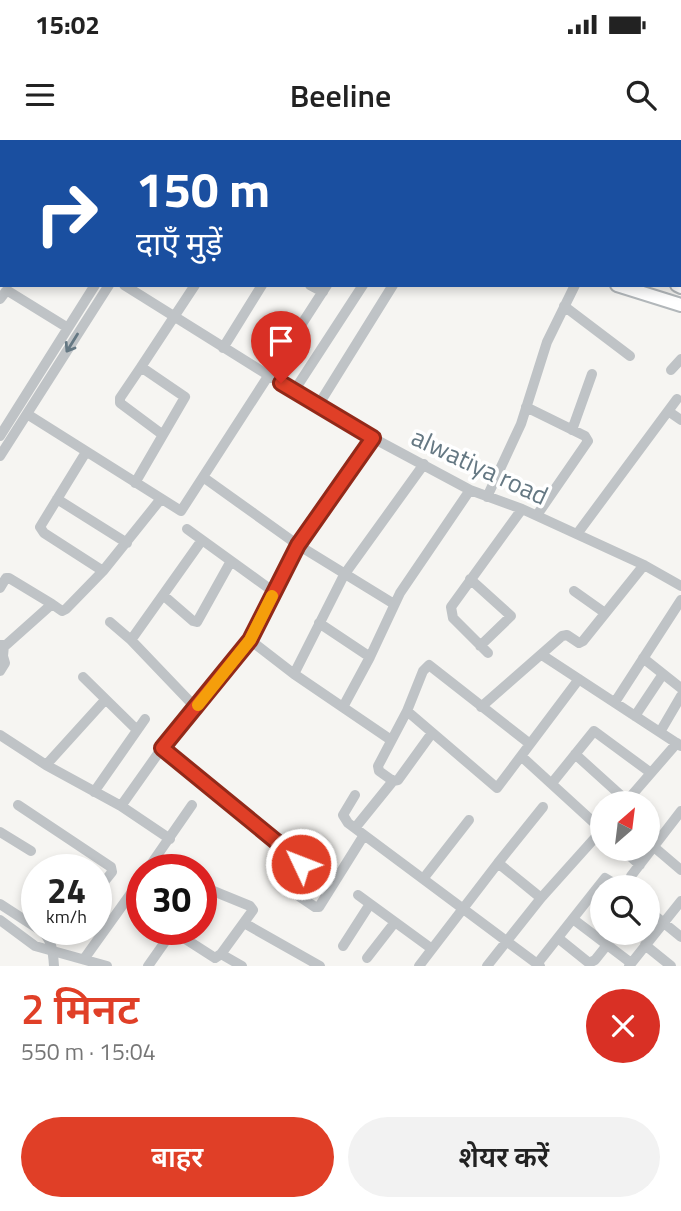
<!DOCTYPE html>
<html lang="hi">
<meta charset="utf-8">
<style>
:root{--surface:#fff;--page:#f2f2f2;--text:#222;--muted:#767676;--accent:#e03f27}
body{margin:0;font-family:"Titillium Web","Noto Sans Devanagari",sans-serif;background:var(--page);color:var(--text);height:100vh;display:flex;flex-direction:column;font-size:26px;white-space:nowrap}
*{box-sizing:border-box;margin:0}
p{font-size:23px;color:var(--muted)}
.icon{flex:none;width:38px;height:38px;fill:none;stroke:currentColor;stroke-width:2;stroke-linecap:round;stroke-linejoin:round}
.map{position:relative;height:826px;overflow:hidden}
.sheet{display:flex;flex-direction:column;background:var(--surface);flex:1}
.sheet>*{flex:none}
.guide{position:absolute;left:0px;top:0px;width:682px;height:147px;box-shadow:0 4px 10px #0003;background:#1a4fa0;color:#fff;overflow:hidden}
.needle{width:46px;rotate:28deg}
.controls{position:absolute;left:590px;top:651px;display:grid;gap:14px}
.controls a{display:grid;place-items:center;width:70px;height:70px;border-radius:50%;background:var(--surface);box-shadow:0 4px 10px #0003;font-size:35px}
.speed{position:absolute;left:21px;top:714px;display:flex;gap:14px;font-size:35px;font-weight:700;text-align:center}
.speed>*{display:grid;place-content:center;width:91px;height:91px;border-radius:50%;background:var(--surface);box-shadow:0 4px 10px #0003;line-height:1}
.speed small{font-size:18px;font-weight:400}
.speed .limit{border:10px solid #d22;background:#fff;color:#111}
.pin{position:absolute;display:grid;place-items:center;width:60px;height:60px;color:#fff;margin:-72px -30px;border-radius:50% 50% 50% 0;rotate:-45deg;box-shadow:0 0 7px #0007}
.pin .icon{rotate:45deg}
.me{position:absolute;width:77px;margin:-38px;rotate:313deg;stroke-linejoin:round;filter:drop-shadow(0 0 5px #0008)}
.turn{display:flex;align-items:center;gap:24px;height:147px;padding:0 21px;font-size:32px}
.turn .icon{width:91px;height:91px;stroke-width:2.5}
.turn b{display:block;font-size:49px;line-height:60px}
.round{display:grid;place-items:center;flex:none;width:74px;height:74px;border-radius:37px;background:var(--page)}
.overview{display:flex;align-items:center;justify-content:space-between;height:119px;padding:0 21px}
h1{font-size:42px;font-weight:600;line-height:52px;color:var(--accent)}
.cta{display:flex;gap:14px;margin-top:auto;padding:14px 21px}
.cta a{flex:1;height:80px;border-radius:42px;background:var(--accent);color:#fff;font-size:28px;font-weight:600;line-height:80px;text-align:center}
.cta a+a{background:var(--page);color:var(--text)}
.status{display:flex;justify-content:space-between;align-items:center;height:49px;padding:0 35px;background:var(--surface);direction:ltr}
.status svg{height:19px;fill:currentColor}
header{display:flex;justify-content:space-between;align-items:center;height:91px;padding:0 21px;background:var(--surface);font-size:32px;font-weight:600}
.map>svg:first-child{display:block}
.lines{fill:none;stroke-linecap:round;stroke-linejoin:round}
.major-casing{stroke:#b2b7ba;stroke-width:16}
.minor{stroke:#bfc3c6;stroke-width:10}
.major{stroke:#fff;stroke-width:12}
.oneway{stroke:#657883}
.route-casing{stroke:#922919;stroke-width:18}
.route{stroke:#e03f27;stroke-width:12}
.slow{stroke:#f59e0b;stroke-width:12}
.labels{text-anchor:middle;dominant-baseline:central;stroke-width:7;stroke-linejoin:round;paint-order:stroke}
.street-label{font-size:26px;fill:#657883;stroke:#fff}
</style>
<div class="status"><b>15:02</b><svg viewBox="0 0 49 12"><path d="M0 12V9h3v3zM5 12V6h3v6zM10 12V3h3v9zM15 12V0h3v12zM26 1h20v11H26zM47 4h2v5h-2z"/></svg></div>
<header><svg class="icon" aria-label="menu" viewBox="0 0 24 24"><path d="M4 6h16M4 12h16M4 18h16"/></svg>Beeline<svg class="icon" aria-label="search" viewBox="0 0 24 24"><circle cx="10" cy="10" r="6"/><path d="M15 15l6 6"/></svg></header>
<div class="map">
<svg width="681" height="826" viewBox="0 0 681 826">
<rect width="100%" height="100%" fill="#f6f5f2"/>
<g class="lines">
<defs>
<path id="major" d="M 259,0 L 262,2
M 287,0 L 290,2
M 617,145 L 681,165
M 677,145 L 681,147"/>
</defs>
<!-- major casing -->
<use href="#major" class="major-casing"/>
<!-- minor -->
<path class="minor" d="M 185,0 L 188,2
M 410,0 L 413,2
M 42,2 L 43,0
M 205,2 L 206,0
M 482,2 L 483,0
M 591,2 L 592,0
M 0,67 L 2,65
M 124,145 L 268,235 L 373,298 L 470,350 L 522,369 L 644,425 L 681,446
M 310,145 L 323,152
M 0,159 L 6,151 L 8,151 L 68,188
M 564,166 L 630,216
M 223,208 L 262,145
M 141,227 L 120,258 L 120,263 L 163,295
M 671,230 L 681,219
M 294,251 L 363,145
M 319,264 L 393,145
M 526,267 L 585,296 L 588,301 L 537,375
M 668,271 L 681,280
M 27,274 L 181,371 L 327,145
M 572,290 L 592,234
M 0,296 L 95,145
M 86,312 L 40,387 L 44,393 L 103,431
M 0,316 L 109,145
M 203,337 L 298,405 L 394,464
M 135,343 L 185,257 L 141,227 L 195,145
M 487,357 L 521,284 L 547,202 L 575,145
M 57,359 L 127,403
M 187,389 L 274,452
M 577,394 L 677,259
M 470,439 L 511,476 L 480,506
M 0,448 L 6,438 L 9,438 L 52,464
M 574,451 L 605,473
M 163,455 L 193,481 L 197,482 L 231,421
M 110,482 L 131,500 L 196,568
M 319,483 L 370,517
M 131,500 L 202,400
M 250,500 L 294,534 L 391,600
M 0,505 L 6,505 L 52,464 L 62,471 L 66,469 L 103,431 L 160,360
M 488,513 L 453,478 L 451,467 L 522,369
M 542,515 L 681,606
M 643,518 L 681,548
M 0,531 L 5,523 L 3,516 L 4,505
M 294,534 L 344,435 L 424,324
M 83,537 L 137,590
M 615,562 L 681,460
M 343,567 L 370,517 L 400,453 L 470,350
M 481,567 L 562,496 L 567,495 L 579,503 L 583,501 L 644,425
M 407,571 L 497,648 L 579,539
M 635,576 L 663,534
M 660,592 L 681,556
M 432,593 L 398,640 L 393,641 L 379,631 L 378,626 L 407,571 L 423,531 L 429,525 L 530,604
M 0,595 L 46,625 L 121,666 L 162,608 L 250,500 L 298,405 L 373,298
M 162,608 L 300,721 L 301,724 L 290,750 L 315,767 L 319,767 L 364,695
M 575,614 L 627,661
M 521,616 L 602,690
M 46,625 L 105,560
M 552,643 L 594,591 L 651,633
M 94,652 L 145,579
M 355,655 L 343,675 L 348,683 L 540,826
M 625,663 L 677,603
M 18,665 L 111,727 L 112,732 L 96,752
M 121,666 L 170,699
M 355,688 L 393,641
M 0,692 L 31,711
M 654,707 L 681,730
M 622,709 L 640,725
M 498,723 L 543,667
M 151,724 L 163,730
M 147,730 L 192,665
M 631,736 L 681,671
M 423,739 L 469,680
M 593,753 L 602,760
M 358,755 L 432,809
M 0,764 L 37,788
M 648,770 L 681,797
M 573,779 L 631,823
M 0,780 L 35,806 L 107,826
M 244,783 L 320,826
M 39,789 C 52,798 53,811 54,826
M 173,791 L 215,818 L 221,814 L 253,770 L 250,766 L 201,746
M 558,798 L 589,823 L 595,820 L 607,805
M 645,805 L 671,826
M 343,806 L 370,764
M 221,814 L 242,826
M 367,818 L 395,782
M 84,819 L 142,738
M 537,824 L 605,738 L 620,747
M 148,826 L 174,789
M 419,826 L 498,723 L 541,758
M 487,826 L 541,758 L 602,690
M 629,826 L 681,761"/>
<!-- major -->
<use href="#major" class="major"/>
</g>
<!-- one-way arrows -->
<defs><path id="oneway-shaft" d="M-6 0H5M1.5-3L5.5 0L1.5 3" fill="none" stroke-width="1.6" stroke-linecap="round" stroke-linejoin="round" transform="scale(1.75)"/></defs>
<use class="oneway" href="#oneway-shaft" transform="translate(72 203) rotate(122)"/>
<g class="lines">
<defs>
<path id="route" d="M 281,243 L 373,298 L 298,405 L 250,500 L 162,608 L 300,721 L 301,724"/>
</defs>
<!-- route casing -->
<use href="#route" class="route-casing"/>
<!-- route -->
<use href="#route" class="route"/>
<!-- slow -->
<path class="slow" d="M 198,565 L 250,500 L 272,456"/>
</g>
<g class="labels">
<!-- street labels -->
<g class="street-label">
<text transform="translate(480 326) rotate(25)">alwatiya road</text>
</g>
</g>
</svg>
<div class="controls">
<a><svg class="needle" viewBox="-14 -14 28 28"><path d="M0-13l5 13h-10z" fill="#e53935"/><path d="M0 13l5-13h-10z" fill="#767676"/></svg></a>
<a><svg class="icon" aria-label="search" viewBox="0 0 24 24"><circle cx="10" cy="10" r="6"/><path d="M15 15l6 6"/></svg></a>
</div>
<div class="speed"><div>24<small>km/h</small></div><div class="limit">30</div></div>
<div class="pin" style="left:281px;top:243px;background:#d93025"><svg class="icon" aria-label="arrive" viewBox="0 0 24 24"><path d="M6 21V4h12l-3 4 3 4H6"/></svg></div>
<svg class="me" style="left:301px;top:724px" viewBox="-20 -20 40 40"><circle r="17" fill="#e03f27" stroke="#fff" stroke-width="3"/><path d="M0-11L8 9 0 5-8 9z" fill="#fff"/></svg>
<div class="guide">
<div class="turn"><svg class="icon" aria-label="right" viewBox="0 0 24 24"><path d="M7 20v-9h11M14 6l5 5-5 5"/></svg><div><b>150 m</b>दाएँ मुड़ें</div></div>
</div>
</div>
<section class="sheet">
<div class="overview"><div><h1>2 मिनट</h1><p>550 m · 15:04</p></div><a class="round" style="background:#d93025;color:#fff"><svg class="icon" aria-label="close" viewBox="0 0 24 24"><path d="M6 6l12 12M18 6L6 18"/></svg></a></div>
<div class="cta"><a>बाहर</a><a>शेयर करें</a></div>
</section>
